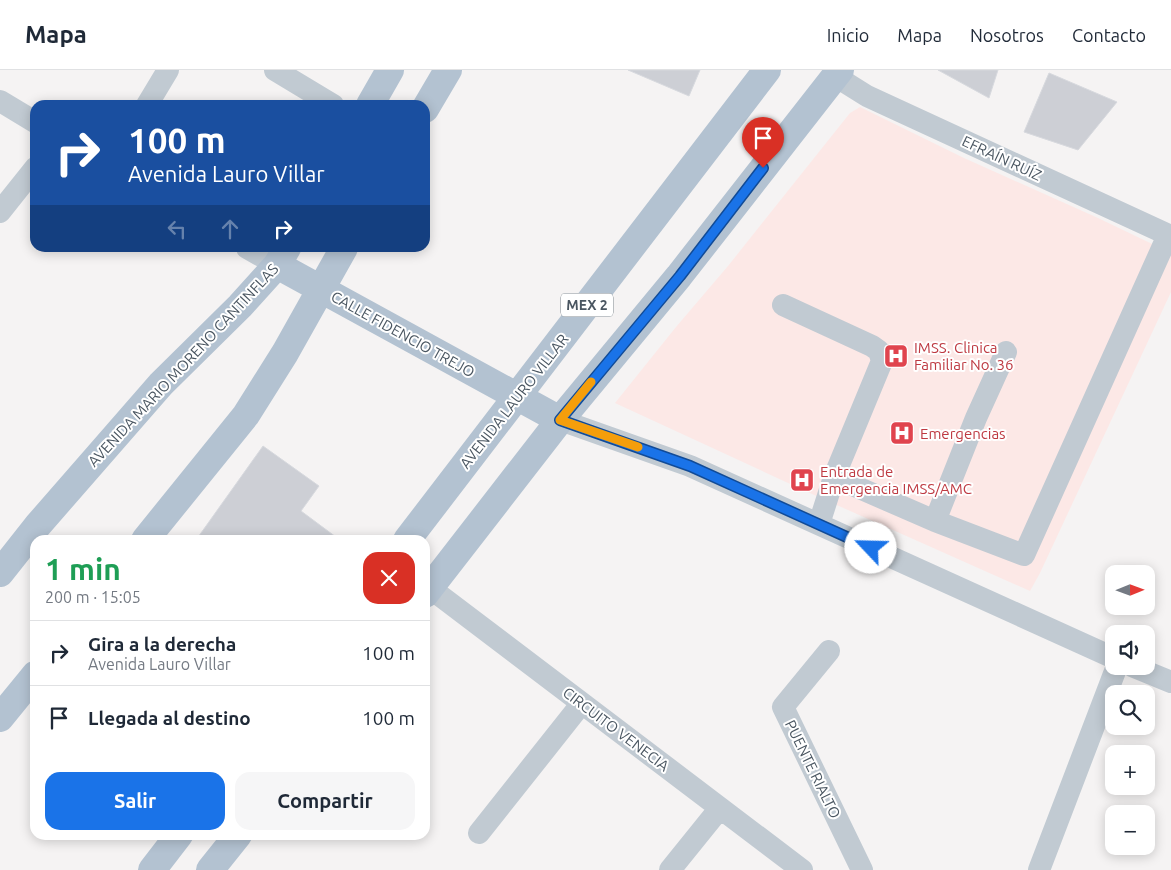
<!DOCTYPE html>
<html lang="es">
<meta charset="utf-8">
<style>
:root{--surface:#fff;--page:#f6f6f7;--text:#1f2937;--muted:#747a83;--line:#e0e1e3;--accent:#1a73e8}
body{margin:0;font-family:Ubuntu,sans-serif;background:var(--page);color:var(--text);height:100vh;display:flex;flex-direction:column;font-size:19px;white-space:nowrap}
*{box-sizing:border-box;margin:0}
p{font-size:16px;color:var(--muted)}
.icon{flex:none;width:28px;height:28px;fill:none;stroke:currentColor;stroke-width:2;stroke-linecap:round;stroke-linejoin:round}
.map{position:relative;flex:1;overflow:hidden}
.sheet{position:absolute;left:30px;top:465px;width:400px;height:305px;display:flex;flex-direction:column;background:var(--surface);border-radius:15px;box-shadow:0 2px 12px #0003}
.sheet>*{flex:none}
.top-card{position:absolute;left:30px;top:30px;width:400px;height:152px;border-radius:15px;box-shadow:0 2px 12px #0003;background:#1a4fa0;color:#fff;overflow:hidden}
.needle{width:32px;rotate:89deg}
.buttons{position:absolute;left:1105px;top:495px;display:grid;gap:10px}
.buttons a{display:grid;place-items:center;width:50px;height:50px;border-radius:10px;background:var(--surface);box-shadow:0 2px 12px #0003;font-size:25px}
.pin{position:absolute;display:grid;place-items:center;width:42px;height:42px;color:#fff;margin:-51px -21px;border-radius:50% 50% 50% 0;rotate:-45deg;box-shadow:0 0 5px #0007}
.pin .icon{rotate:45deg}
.me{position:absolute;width:55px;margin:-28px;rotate:294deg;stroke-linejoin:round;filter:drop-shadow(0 0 4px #0008)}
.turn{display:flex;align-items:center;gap:18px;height:105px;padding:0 15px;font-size:22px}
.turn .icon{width:65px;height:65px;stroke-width:2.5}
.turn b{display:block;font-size:35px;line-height:42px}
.lanes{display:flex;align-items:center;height:48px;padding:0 15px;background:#0003;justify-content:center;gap:25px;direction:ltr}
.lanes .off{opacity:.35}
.round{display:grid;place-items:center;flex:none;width:52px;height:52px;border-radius:15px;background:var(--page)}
.headline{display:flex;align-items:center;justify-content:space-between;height:85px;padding:0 15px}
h1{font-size:30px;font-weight:700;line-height:38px;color:#1e9e55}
.cta{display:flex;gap:10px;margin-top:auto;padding:10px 15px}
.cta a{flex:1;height:58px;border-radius:15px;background:var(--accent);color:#fff;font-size:20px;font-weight:700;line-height:58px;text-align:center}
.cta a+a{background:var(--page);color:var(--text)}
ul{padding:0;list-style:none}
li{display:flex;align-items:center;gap:15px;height:65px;padding:0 15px;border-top:1px solid var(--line)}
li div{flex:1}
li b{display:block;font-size:19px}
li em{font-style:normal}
header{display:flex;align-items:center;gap:30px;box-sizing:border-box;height:70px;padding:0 25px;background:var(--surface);border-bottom:1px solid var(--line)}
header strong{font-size:24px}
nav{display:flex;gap:28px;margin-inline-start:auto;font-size:18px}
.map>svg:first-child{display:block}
.medical{fill:#fce8e6}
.building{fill:#cdcfd5;stroke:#d7d9de}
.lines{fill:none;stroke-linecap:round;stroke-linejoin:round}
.minor{stroke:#c1cad2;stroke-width:22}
.major{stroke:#b3c2d1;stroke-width:28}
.route-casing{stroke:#114b97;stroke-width:12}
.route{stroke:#1a73e8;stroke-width:9}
.slow{stroke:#f59e0b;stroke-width:9}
.labels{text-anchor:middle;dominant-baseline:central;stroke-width:4;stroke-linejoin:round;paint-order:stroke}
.shield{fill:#fff;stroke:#808990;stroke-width:1}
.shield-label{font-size:14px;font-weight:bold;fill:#4a5661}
.street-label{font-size:15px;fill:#4a5661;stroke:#fff}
.health-label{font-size:15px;fill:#be3a42;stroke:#fff;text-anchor:start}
</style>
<header>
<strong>Mapa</strong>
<nav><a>Inicio</a><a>Mapa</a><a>Nosotros</a><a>Contacto</a></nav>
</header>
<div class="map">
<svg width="1171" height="800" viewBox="0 0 1171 800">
<rect width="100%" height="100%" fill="#f5f3f3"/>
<!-- medical -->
<path class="medical" d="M 860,37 L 964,88 L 1098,148 L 1171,183 L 1171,222 L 1040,503 L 1030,521 L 812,424 L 615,333 L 676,257 L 728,196 L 850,43 Z"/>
<!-- building -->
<path class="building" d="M 628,0 L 700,0 L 689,26 Z
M 938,0 L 998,0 L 989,28 Z
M 1049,3 L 1117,32 L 1078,80 L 1024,62 Z
M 263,376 L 319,416 L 301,441 L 340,470 L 196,470 Z"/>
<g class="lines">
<!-- minor -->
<path class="minor" d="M 275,0 L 333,35
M 835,6 L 867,26 L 1171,166
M 0,31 L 35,52
M 147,35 L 168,0
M 0,142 L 35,98
M 247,178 L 277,195
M 783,235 L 872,276 L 879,281 L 882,291 L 834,407 L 819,454
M 560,350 L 690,396 L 1114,588
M 834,407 L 935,451 L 1024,485 L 1168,165
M 935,451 L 976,348 L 1006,282
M 430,518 L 802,800
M 829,581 L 783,637 L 862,800
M 1132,596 L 1171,612
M 479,763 L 582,633
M 670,800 L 720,738
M 1039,800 L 1117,596"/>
<!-- major -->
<path class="major" d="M 370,35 L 390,0
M 425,39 L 448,0
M 277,195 L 560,350
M 145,470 L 246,345 L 285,283 L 344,178
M 407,470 L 767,0
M 0,503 L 38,455 L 161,314 L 240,236 L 277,195 L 287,178
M 425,524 L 560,350 L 679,206 L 840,0
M 0,648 L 35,605
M 152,800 L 179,765
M 210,800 L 238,765"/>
</g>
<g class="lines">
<defs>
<path id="route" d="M 763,98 L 680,206 L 560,350 L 690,396 L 871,478"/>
</defs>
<!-- route casing -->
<use href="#route" class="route-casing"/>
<!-- route -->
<use href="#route" class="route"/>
<!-- slow -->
<path class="slow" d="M 591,312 L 560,350 L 638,377"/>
</g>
<!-- icons -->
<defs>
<symbol id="hospital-square" viewBox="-11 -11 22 22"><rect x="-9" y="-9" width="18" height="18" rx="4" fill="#e0444e" stroke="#fff"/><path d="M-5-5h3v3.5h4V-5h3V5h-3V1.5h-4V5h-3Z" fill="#fff"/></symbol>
</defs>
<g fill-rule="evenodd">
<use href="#hospital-square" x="882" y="272" width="28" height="28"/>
<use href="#hospital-square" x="888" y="349" width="28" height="28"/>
<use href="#hospital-square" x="788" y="396" width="28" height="28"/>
</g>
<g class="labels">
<!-- shield labels -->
<rect class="shield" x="561" y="223.5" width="52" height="23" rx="4"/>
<g class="shield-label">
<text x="587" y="235">MEX 2</text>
</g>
<!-- street labels -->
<g class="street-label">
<text transform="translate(1002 88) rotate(25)">EFRAÍN RUÍZ</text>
<text transform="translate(403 264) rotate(29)">CALLE FIDENCIO TREJO</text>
<text transform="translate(183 295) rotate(-47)">AVENIDA MARIO MORENO CANTINFLAS</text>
<text transform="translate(514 331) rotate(-52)">AVENIDA LAURO VILLAR</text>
<text transform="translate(616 659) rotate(37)">CIRCUITO VENECIA</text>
<text transform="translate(813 699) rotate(64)">PUENTE RIALTO</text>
</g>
<!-- health labels -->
<g class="health-label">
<text x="914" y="277">IMSS. Clinica<tspan x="914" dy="17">Familiar No. 36</tspan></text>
<text x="920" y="363">Emergencias</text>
<text x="820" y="401">Entrada de<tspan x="820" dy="17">Emergencia IMSS/AMC</tspan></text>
</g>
</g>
</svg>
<div class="buttons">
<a><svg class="needle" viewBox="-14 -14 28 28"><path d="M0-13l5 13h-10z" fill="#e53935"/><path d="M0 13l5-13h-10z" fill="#747a83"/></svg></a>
<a><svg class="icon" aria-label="sound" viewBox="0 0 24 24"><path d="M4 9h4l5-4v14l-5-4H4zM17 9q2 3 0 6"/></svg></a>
<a><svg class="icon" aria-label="search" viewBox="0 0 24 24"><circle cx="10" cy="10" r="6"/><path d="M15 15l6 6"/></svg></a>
<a>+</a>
<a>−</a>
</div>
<div class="pin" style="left:763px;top:98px;background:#d93025"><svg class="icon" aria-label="arrive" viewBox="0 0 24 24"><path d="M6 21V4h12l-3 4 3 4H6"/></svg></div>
<svg class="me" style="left:871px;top:478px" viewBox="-20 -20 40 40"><circle r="19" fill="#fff"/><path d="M0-13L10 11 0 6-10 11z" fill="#1a73e8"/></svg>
<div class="top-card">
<div class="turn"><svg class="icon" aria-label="right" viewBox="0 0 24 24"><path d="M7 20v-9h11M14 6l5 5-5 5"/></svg><div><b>100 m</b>Avenida Lauro Villar</div></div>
<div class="lanes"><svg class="icon off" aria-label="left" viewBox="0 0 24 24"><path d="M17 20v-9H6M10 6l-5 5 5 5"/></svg><svg class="icon off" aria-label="ahead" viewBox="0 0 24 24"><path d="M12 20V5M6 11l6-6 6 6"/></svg><svg class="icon" aria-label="right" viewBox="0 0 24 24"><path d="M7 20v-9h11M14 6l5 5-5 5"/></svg></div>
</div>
<section class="sheet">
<div class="headline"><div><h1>1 min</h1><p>200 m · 15:05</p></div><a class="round" style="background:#d93025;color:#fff"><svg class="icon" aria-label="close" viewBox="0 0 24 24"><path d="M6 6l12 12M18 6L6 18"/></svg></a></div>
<ul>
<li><svg class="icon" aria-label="right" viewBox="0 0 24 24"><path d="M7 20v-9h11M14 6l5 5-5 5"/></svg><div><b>Gira a la derecha</b><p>Avenida Lauro Villar</p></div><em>100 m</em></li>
<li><svg class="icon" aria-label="arrive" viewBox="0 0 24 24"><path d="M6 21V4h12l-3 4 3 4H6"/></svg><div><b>Llegada al destino</b></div><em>100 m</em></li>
</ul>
<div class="cta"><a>Salir</a><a>Compartir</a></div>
</section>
</div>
